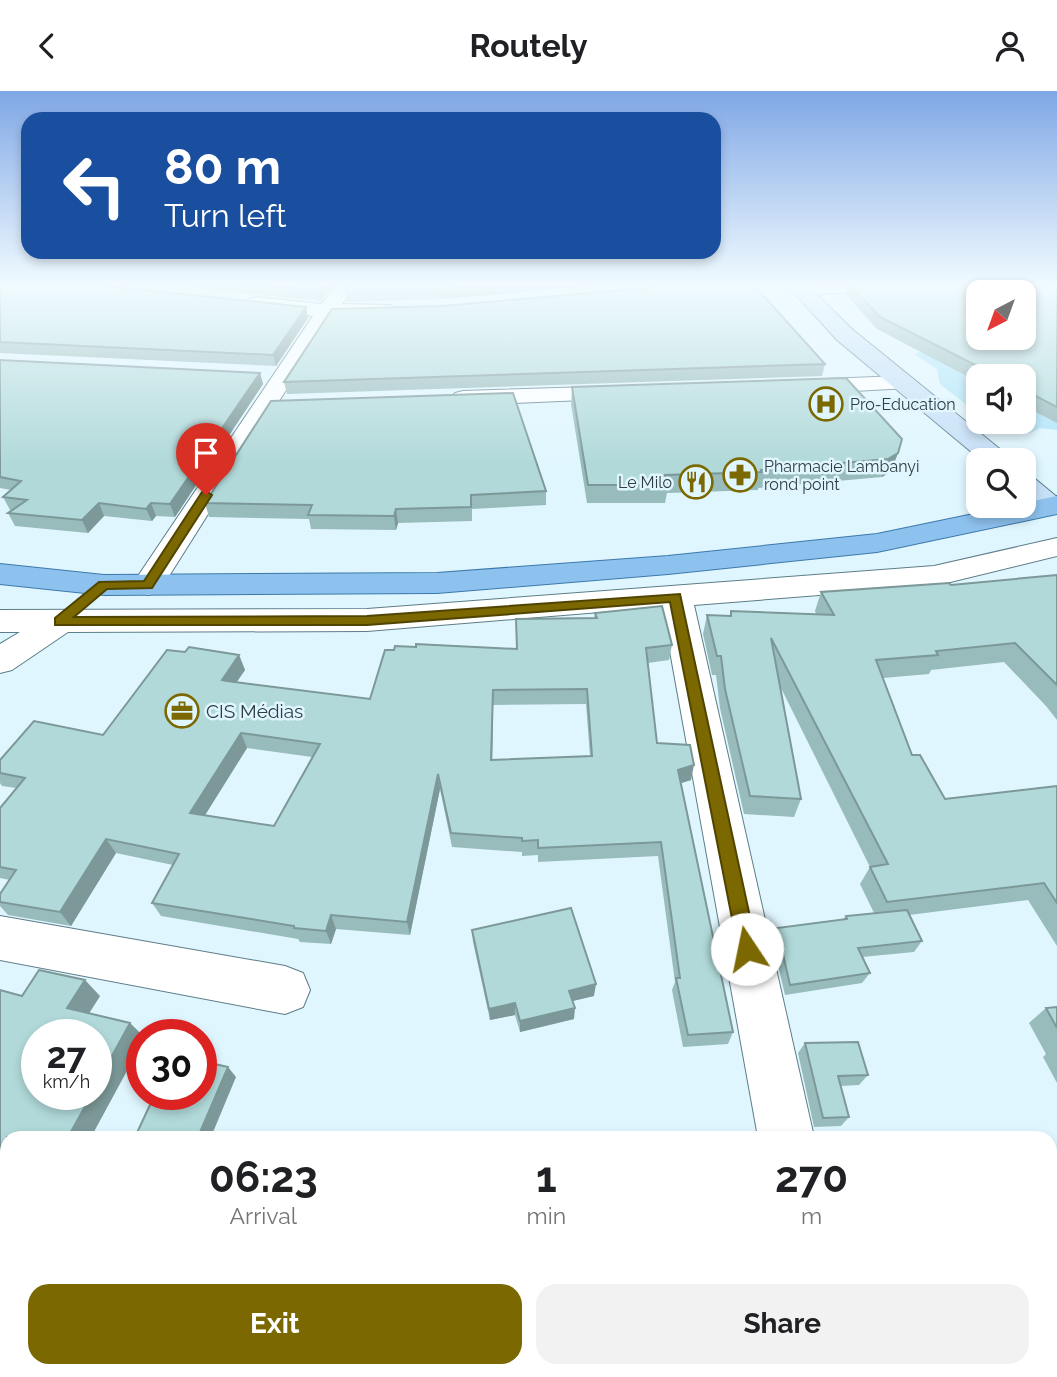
<!DOCTYPE html>
<meta charset="utf-8">
<style>
:root{--surface:#fff;--page:#f2f2f2;--text:#202124;--muted:#757577;--accent:#7b6800}
body{margin:0;font-family:Raleway,sans-serif;background:var(--page);color:var(--text);height:100vh;display:flex;flex-direction:column;font-size:26px;white-space:nowrap}
*{box-sizing:border-box;margin:0}
p{font-size:23px;color:var(--muted)}
.icon{flex:none;width:38px;height:38px;fill:none;stroke:currentColor;stroke-width:2;stroke-linecap:round;stroke-linejoin:round}
.map{position:relative;flex:1;overflow:hidden}
.details{position:absolute;left:0px;top:1040px;width:1057px;height:247px;display:flex;flex-direction:column;background:var(--surface);border-radius:21px 21px 0 0;box-shadow:0 4px 10px #0003}
.details>*{flex:none}
.top-card{position:absolute;left:21px;top:21px;width:700px;height:147px;border-radius:21px;box-shadow:0 4px 10px #0003;background:#1a4fa0;color:#fff;overflow:hidden}
.needle{width:46px;rotate:221deg}
.tools{position:absolute;left:966px;top:189px;display:grid;gap:14px}
.tools a{display:grid;place-items:center;width:70px;height:70px;border-radius:14px;background:var(--surface);box-shadow:0 4px 10px #0003;font-size:35px}
.speed{position:absolute;left:21px;top:928px;display:flex;gap:14px;font-size:35px;font-weight:700;text-align:center}
.speed>*{display:grid;place-content:center;width:91px;height:91px;border-radius:50%;background:var(--surface);box-shadow:0 4px 10px #0003;line-height:1}
.speed small{font-size:18px;font-weight:400}
.speed .limit{border:10px solid #d22;background:#fff;color:#111}
.pin{position:absolute;display:grid;place-items:center;width:60px;height:60px;color:#fff;margin:-72px -30px;border-radius:50% 50% 50% 0;rotate:-45deg;box-shadow:0 0 7px #0007}
.pin .icon{rotate:45deg}
.me{position:absolute;width:77px;margin:-38px;rotate:349deg;stroke-linejoin:round;filter:drop-shadow(0 0 5px #0008)}
.turn{display:flex;align-items:center;gap:24px;height:147px;padding:0 28px;font-size:32px}
.turn .icon{width:91px;height:91px;stroke-width:2.5}
.turn b{display:block;font-size:49px;line-height:60px}
.eta{display:flex;justify-content:space-evenly;align-items:center;height:119px;text-align:center}
.eta b{font-size:42px;font-weight:700;line-height:49px}
.action{display:flex;gap:14px;margin-top:auto;padding:14px 28px}
.action a{flex:1;height:80px;border-radius:21px;background:var(--accent);color:#fff;font-size:28px;font-weight:700;line-height:80px;text-align:center}
.action a+a{background:var(--page);color:var(--text)}
header{display:flex;justify-content:space-between;align-items:center;height:91px;padding:0 28px;background:var(--surface);font-size:32px;font-weight:700}
.map>svg:first-child{display:block}
.green{fill:#b1e5f8}
.lines{fill:none;stroke-linecap:round;stroke-linejoin:round}
.minor-casing{stroke:#5c7d89;stroke-width:2}
.secondary-casing{stroke:#5c7d89;stroke-width:2}
.primary-casing{stroke:#3c79ab;stroke-width:2}
.minor{fill:#fff;fill-rule:evenodd}
.secondary{fill:#c6e0f7;fill-rule:evenodd}
.primary{fill:#8ec2ee;fill-rule:evenodd}
.wall{fill:#98bbbb;fill-rule:evenodd}
.shaded-wall{fill:#7c9898}
.building{fill:#b1d9d9;stroke:#7c9898;stroke-width:2;fill-rule:evenodd}
.route{fill:#7b6800;stroke:#504400;stroke-width:2}
.labels{text-anchor:middle;dominant-baseline:central;stroke-width:5;stroke-linejoin:round;paint-order:stroke}
.far-poi-label{font-size:16px;fill:#303e44;stroke:#e0f6fe;text-anchor:start}
.poi-label{font-size:19px;fill:#303e44;stroke:#e0f6fe;text-anchor:start}
</style>
<header><svg class="icon" aria-label="back" viewBox="0 0 24 24"><path d="M15 5l-7 7 7 7"/></svg>Routely<svg class="icon" aria-label="person" viewBox="0 0 24 24"><circle cx="12" cy="8" r="4"/><path d="M4 21q1-7 8-7t8 7"/></svg></header>
<div class="map">
<svg width="1057" height="1286" viewBox="0 0 1057 1286">
<rect width="100%" height="100%" fill="#e0f6fe"/>
<!-- green -->
<path class="green" d="M 921,259 L 1024,285 L 978,285 L 978,323 L 940,293 L 937,278 L 915,264 Z
M 1024,309 L 1057,310 L 1057,339 L 1040,337 L 1030,342 L 1008,340 L 991,331 L 1024,331 Z"/>
<g class="lines">
<defs>
<path id="minor" d="M 793,194 L 885,194 L 876,200 L 800,204 L 793,202 L 790,198 Z
M 341,195 L 351,201 L 342,213 L 391,214 L 394,218 L 391,222 L 384,224 L 332,226 L 159,501 L 148,504 L 137,501 L 132,494 L 313,225 L 256,218 L 249,216 L 246,212 L 249,208 L 256,206 L 321,213 L 334,197 Z
M 901,285 L 909,287 L 913,292 L 909,297 L 799,303 L 791,301 L 787,296 L 791,291 L 799,289 Z
M 623,295 L 631,297 L 635,302 L 631,307 L 463,314 L 455,312 L 451,307 L 455,302 L 463,300 Z
M 1057,447 L 1057,465 L 934,495 L 694,514 L 814,1046 L 758,1046 L 662,516 L 367,540 L 68,541 L 12,579 L 0,582 L 0,553 L 20,541 L 0,541 L 0,519 L 367,518 L 934,475 Z
M 0,825 L 285,875 L 303,882 L 310,899 L 303,916 L 285,923 L 0,869 Z
M 801,1279 L 867,1279 L 868,1286 L 802,1286 Z"/>
<path id="secondary" d="M 787,194 L 807,194 L 853,239 L 1006,363 L 1010,369 L 981,369 L 837,249 Z
M 1024,385 L 1034,387 L 1057,406 L 1057,423 L 1041,422 L 1024,407 Z"/>
<path id="primary" d="M 1057,405 L 1057,423 L 877,461 L 668,483 L 437,502 L 104,504 L 0,493 L 0,473 L 104,484 L 437,482 L 668,465 L 877,443 L 1012,415 L 1024,415 L 1024,412 Z"/>
</defs>
<!-- minor casing -->
<use href="#minor" class="minor-casing"/>
<!-- secondary casing -->
<use href="#secondary" class="secondary-casing"/>
<!-- primary casing -->
<use href="#primary" class="primary-casing"/>
<!-- minor -->
<use href="#minor" class="minor"/>
<!-- secondary -->
<use href="#secondary" class="secondary"/>
<!-- primary -->
<use href="#primary" class="primary"/>
</g>
<!-- wall -->
<path class="wall" d="M 0,194 L 306,216 L 308,227 L 276,275 L 0,262 Z
M 164,194 L 335,194 L 332,195 L 320,210 Z
M 343,194 L 603,194 L 443,208 L 346,211 L 345,201 L 347,197 Z
M 848,194 L 1057,194 L 1057,332 L 1024,315 L 1024,285 L 978,285 L 978,291 L 877,238 L 846,204 Z
M 647,197 L 825,273 L 822,285 L 287,303 L 284,291 L 442,215 Z
M 0,269 L 260,282 L 263,293 L 175,426 L 156,425 L 152,430 L 104,425 L 88,442 L 15,435 L 8,422 L 12,419 L 10,419 L 3,406 L 11,399 L 0,397 Z
M 572,296 L 898,362 L 891,380 L 882,386 L 758,397 L 758,399 L 667,402 L 665,412 L 587,412 L 571,313 Z
M 546,400 L 546,414 L 472,418 L 472,430 L 398,432 L 396,439 L 311,438 L 309,428 L 209,426 L 205,412 Z
M 1057,484 L 1057,629 L 1046,615 L 1004,571 L 931,579 L 929,583 L 883,587 L 912,664 L 945,708 L 1057,695 L 1057,855 L 1028,809 L 909,824 L 922,850 L 914,861 L 862,866 L 870,882 L 862,892 L 785,904 L 772,848 L 777,837 L 843,828 L 846,825 L 874,822 L 860,793 L 870,776 L 780,595 L 801,708 L 794,726 L 744,723 L 720,617 L 716,584 L 712,584 L 703,543 L 707,524 L 730,525 L 731,520 L 816,523 L 815,520 L 821,501 L 951,494 Z
M 595,522 L 672,554 L 669,569 L 648,572 L 657,652 L 691,689 L 681,692 L 733,941 L 728,953 L 683,956 L 672,899 L 675,891 L 658,765 L 538,771 L 538,764 L 522,765 L 522,761 L 452,756 L 440,698 L 410,844 L 336,838 L 331,853 L 300,851 L 298,848 L 161,825 L 152,812 L 173,774 L 116,762 L 71,835 L 8,824 L 0,815 L 0,803 L 10,789 L 0,787 L 0,717 L 16,697 L 2,695 L 0,692 L 0,669 L 103,644 L 185,561 L 239,564 L 245,579 L 236,591 L 370,608 L 394,559 L 517,558 L 594,527 ZM 586,613 L 590,665 L 492,669 L 493,614 ZM 247,657 L 312,666 L 274,735 L 205,724 Z
M 472,839 L 594,905 L 573,910 L 574,928 L 520,941 L 515,924 L 490,929 L 473,851 Z
M 0,899 L 22,905 L 100,905 L 89,922 L 130,932 L 142,944 L 142,952 L 91,1046 L 7,1046 L 7,1079 L 0,1076 Z
M 1057,916 L 1057,992 L 1043,966 L 1046,963 L 1029,932 L 1046,917 Z
M 805,952 L 868,984 L 859,994 L 841,995 L 849,1026 L 841,1035 L 814,1036 L 798,962 Z"/>
<!-- shaded-wall -->
<path class="shaded-wall" d="M 322,194 L 335,194 L 332,195 L 320,210 L 318,200 Z
M 483,194 L 603,194 L 443,208 L 442,198 Z
M 306,216 L 308,227 L 276,275 L 273,264 Z
M 260,282 L 263,293 L 175,426 L 170,413 Z
M 898,362 L 891,380 L 882,386 L 888,368 Z
M 99,412 L 104,425 L 88,442 L 82,429 Z
M 151,412 L 156,425 L 152,430 L 146,418 Z
M 396,418 L 398,432 L 396,439 L 394,425 Z
M 239,564 L 245,579 L 228,604 L 222,589 Z
M 493,599 L 493,614 L 492,684 L 491,669 Z
M 241,642 L 247,657 L 197,737 L 190,722 Z
M 694,674 L 691,689 L 675,694 L 678,679 Z
M 438,683 L 440,698 L 410,844 L 407,831 Z
M 106,748 L 116,762 L 71,835 L 60,821 Z
M 331,824 L 336,838 L 331,853 L 326,840 Z
M 85,889 L 100,905 L 83,932 L 67,917 Z
M 596,893 L 594,905 L 568,911 L 569,900 Z
M 515,912 L 515,924 L 490,929 L 489,918 Z
M 575,917 L 574,928 L 520,941 L 520,930 Z
M 130,932 L 142,944 L 142,952 L 91,1046 L 68,1046 L 92,1003 L 96,1003 L 96,994 Z
M 228,976 L 236,986 L 211,1046 L 198,1046 Z"/>
<!-- building -->
<path class="building" d="M 0,194 L 95,194 L 306,216 L 273,264 L 0,251 Z
M 264,194 L 322,194 L 318,200 Z
M 349,194 L 483,194 L 442,198 L 345,201 Z
M 655,194 L 754,194 L 825,273 L 284,291 L 332,218 L 442,215 L 647,197 Z
M 850,194 L 1057,194 L 1057,316 L 1024,299 L 1024,285 L 997,285 L 880,226 ZM 978,201 L 1024,201 L 1024,247 L 978,247 Z
M 0,269 L 260,282 L 170,413 L 151,412 L 146,418 L 99,412 L 82,429 L 8,422 L 27,409 L 3,406 L 21,390 L 0,386 Z
M 846,287 L 902,348 L 898,362 L 888,368 L 761,379 L 762,381 L 665,384 L 668,394 L 588,394 L 572,296 Z
M 513,302 L 546,400 L 471,404 L 471,416 L 396,418 L 394,425 L 308,424 L 312,414 L 205,412 L 271,310 Z
M 1057,484 L 1057,594 L 1015,552 L 936,560 L 938,564 L 876,569 L 912,664 L 920,664 L 945,708 L 1057,695 L 1057,812 L 1044,792 L 887,811 L 870,776 L 888,773 L 771,547 L 801,708 L 750,705 L 725,598 L 721,565 L 717,565 L 707,524 L 731,525 L 731,520 L 834,524 L 821,501 L 949,492 L 951,494 Z
M 662,515 L 672,554 L 646,557 L 657,652 L 690,654 L 694,674 L 678,679 L 733,941 L 688,944 L 676,887 L 680,887 L 661,751 L 538,757 L 538,749 L 522,750 L 522,747 L 451,742 L 438,683 L 407,831 L 331,824 L 326,840 L 294,837 L 294,835 L 152,812 L 179,763 L 106,748 L 60,821 L 0,811 L 0,803 L 16,779 L 0,776 L 0,717 L 25,687 L 0,682 L 0,669 L 34,630 L 103,644 L 167,559 L 185,561 L 189,556 L 239,564 L 222,589 L 227,590 L 370,608 L 385,559 L 394,559 L 395,555 L 416,556 L 416,553 L 517,558 L 516,528 L 597,527 L 595,522 ZM 587,598 L 592,665 L 491,669 L 493,599 ZM 241,642 L 320,653 L 274,735 L 190,722 Z
M 571,817 L 596,893 L 569,900 L 575,917 L 520,930 L 515,912 L 489,918 L 472,839 Z
M 907,819 L 922,850 L 858,857 L 870,882 L 790,894 L 777,837 L 847,828 L 846,825 Z
M 39,879 L 85,889 L 67,917 L 130,932 L 96,994 L 96,943 L 37,943 L 37,1003 L 92,1003 L 68,1046 L 7,1046 L 7,1073 L 0,1071 L 0,899 L 22,905 Z
M 1057,916 L 1057,937 L 1046,917 Z
M 858,951 L 868,984 L 838,985 L 849,1026 L 823,1027 L 805,952 Z
M 201,970 L 228,976 L 198,1046 L 135,1046 L 155,1003 L 201,1003 Z
M 1057,1099 L 1057,1218 L 1050,1219 L 1050,1100 Z
M 0,1131 L 7,1133 L 7,1279 L 194,1279 L 207,1281 L 207,1279 L 649,1279 L 650,1286 L 0,1286 Z"/>
<!-- sky -->
<linearGradient id="sky" x2="0" y2="1"><stop stop-color="#7fa7e5"/><stop offset="0.52" stop-color="#f1fbff"/><stop offset="1" stop-color="#f1fbff" stop-opacity="0"/></linearGradient>
<rect width="1057" height="374" fill="url(#sky)"/>
<!-- route -->
<path class="route" d="M 206,400 L 212,404 L 152,497 L 107,498 L 74,526 L 367,525 L 680,503 L 757,858 L 754,864 L 747,867 L 740,864 L 738,858 L 670,511 L 367,534 L 55,534 L 55,527 L 99,491 L 144,490 L 202,401 Z"/>
<!-- icons -->
<defs>
<symbol id="hospital-ring" viewBox="-11 -11 22 22"><circle r="9.5" fill="#e0f6fe" stroke="#7b6800" stroke-width="1.5"/><path d="M-5-5h3v3.5h4V-5h3V5h-3V1.5h-4V5h-3Z" fill="#7b6800"/></symbol>
<symbol id="pharmacy-ring" viewBox="-11 -11 22 22"><circle r="9.5" fill="#e0f6fe" stroke="#7b6800" stroke-width="1.5"/><path d="M-2-6h4v4h4v4h-4v4h-4v-4h-4v-4h4Z" fill="#7b6800"/></symbol>
<symbol id="restaurant-ring" viewBox="-11 -11 22 22"><circle r="9.5" fill="#e0f6fe" stroke="#7b6800" stroke-width="1.5"/><path d="M-5-6h1v4h1v-4h1v4h1v-4h1v5L-1.5 .5V6h-2V.5L-5-1ZM5-6V6H3V1.5H1.5Q1.5-4 5-6Z" fill="#7b6800"/></symbol>
<symbol id="office-ring" viewBox="-11 -11 22 22"><circle r="9.5" fill="#e0f6fe" stroke="#7b6800" stroke-width="1.5"/><path d="M-6-3h4V-5.5h4V-3h4V5H-6ZM-1-4.5V-3h2v-1.5ZM-6 0V1H6V0Z" fill="#7b6800"/></symbol>
</defs>
<g fill-rule="evenodd">
<use href="#hospital-ring" x="807" y="294" width="38" height="38"/>
<use href="#pharmacy-ring" x="721" y="365" width="38" height="38"/>
<use href="#restaurant-ring" x="677" y="372" width="38" height="38"/>
<use href="#office-ring" x="163" y="601" width="38" height="38"/>
</g>
<g class="labels">
<!-- far-poi labels -->
<g class="far-poi-label">
<text x="850" y="313">Pro-Education</text>
<text x="764" y="375">Pharmacie Lambanyi<tspan x="764" dy="18">rond point</tspan></text>
<text x="672" y="391" text-anchor="end">Le Milo</text>
</g>
<!-- poi labels -->
<g class="poi-label">
<text x="206" y="620">CIS Médias</text>
</g>
</g>
</svg>
<div class="tools">
<a><svg class="needle" viewBox="-14 -14 28 28"><path d="M0-13l5 13h-10z" fill="#e53935"/><path d="M0 13l5-13h-10z" fill="#757577"/></svg></a>
<a><svg class="icon" aria-label="sound" viewBox="0 0 24 24"><path d="M4 9h4l5-4v14l-5-4H4zM17 9q2 3 0 6"/></svg></a>
<a><svg class="icon" aria-label="search" viewBox="0 0 24 24"><circle cx="10" cy="10" r="6"/><path d="M15 15l6 6"/></svg></a>
</div>
<div class="speed"><div>27<small>km/h</small></div><div class="limit">30</div></div>
<div class="pin" style="left:206px;top:404px;background:#d93025"><svg class="icon" aria-label="arrive" viewBox="0 0 24 24"><path d="M6 21V4h12l-3 4 3 4H6"/></svg></div>
<svg class="me" style="left:747px;top:858px" viewBox="-20 -20 40 40"><circle r="19" fill="#fff"/><path d="M0-13L10 11 0 6-10 11z" fill="#7b6800"/></svg>
<div class="top-card">
<div class="turn"><svg class="icon" aria-label="left" viewBox="0 0 24 24"><path d="M17 20v-9H6M10 6l-5 5 5 5"/></svg><div><b>80 m</b>Turn left</div></div>
</div>
<section class="details">
<div class="eta">
<div><b>06:23</b><p>Arrival</p></div>
<div><b>1</b><p>min</p></div>
<div><b>270</b><p>m</p></div>
</div>
<div class="action"><a>Exit</a><a>Share</a></div>
</section>
</div>
